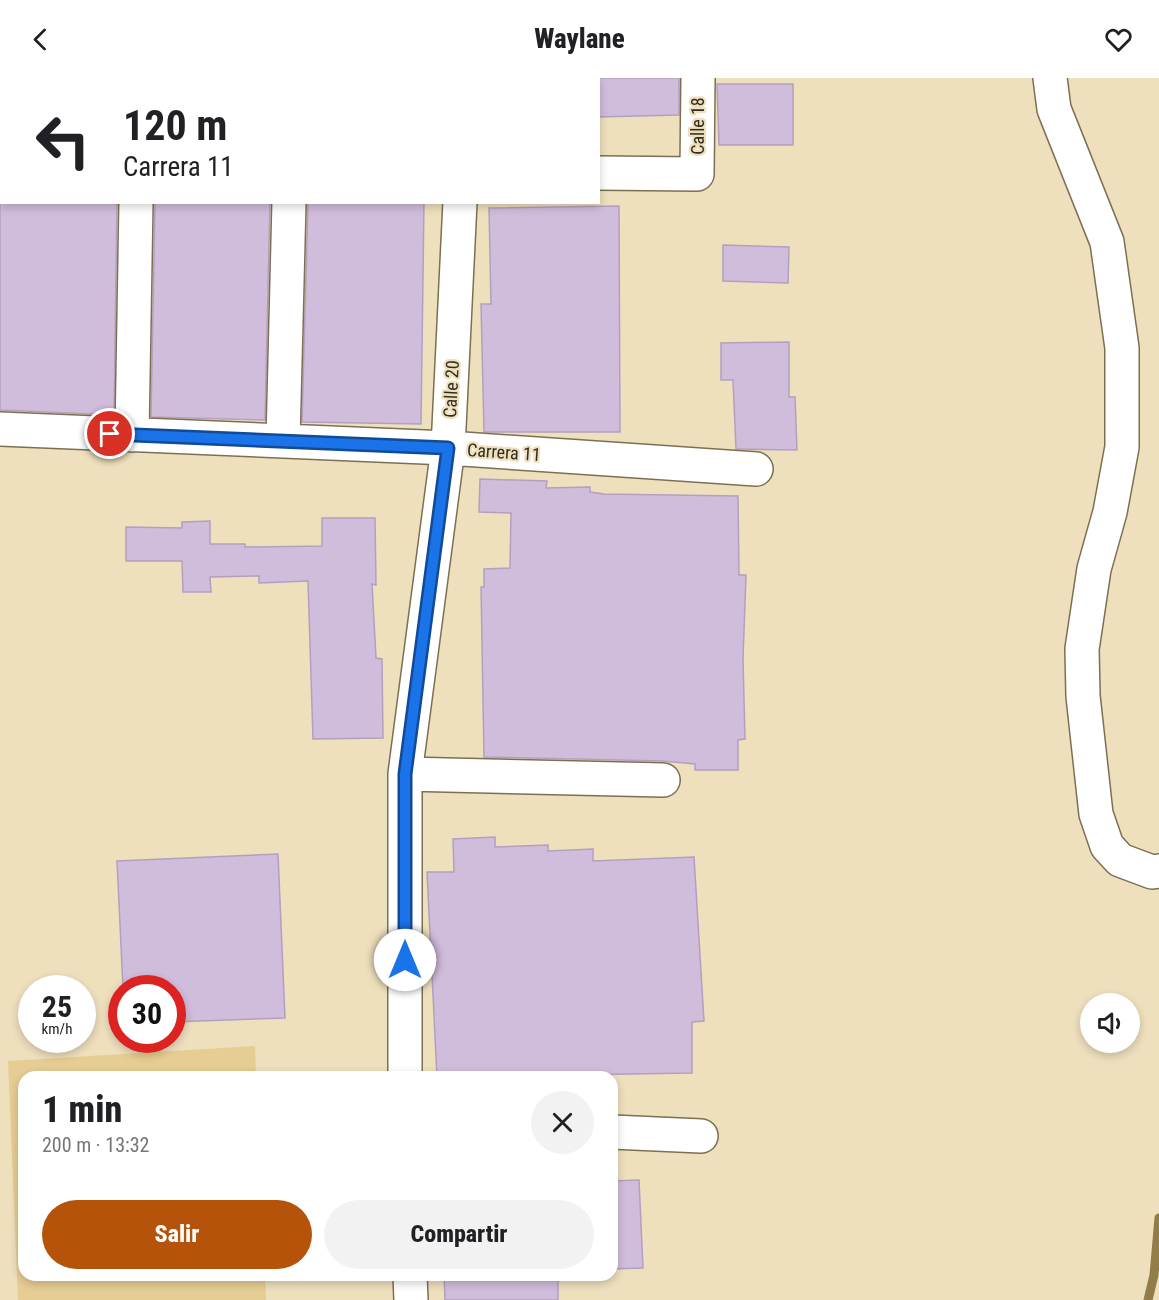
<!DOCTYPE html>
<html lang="es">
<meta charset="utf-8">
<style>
:root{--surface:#fff;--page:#f2f2f2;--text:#202124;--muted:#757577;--accent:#b45309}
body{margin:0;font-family:"Roboto Condensed",sans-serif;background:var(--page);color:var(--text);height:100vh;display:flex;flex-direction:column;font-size:22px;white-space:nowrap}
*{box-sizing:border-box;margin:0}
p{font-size:20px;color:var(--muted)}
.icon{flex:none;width:33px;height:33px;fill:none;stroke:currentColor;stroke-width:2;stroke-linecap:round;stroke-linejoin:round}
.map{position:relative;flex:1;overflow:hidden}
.panel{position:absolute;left:18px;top:993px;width:600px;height:210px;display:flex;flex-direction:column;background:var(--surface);border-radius:18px;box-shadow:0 3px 9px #0003}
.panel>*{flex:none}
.hud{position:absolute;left:0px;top:0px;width:600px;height:126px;box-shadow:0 3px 9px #0003;background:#fff;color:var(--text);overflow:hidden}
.tools{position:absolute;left:1080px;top:915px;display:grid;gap:12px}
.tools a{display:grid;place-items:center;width:60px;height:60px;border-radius:50%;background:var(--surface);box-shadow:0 3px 9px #0003;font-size:30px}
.speed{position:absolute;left:18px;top:897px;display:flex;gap:12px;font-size:30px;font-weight:700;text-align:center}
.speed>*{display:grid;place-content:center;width:78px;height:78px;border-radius:50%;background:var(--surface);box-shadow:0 3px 9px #0003;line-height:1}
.speed small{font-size:15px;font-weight:400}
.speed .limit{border:9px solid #d22;background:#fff;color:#111}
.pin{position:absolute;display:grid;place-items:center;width:51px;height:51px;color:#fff;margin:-26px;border:3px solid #fff;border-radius:50%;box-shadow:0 2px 6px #0007}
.me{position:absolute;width:66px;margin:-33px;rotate:0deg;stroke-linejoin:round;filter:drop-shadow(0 0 4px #0008)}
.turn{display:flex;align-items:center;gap:21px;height:126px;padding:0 24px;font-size:27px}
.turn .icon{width:78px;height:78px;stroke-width:2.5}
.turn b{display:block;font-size:42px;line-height:51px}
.round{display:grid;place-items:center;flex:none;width:63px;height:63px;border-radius:32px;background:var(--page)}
.head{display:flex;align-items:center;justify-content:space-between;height:102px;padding:0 24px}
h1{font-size:36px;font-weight:800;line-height:45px}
.button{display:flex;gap:12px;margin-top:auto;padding:12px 24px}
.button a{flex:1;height:69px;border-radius:36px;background:var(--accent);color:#fff;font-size:24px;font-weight:800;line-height:69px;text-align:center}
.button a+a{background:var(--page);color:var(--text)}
header{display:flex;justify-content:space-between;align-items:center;height:78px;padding:0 24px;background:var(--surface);font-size:27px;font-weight:800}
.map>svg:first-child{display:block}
.green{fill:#e6cd93}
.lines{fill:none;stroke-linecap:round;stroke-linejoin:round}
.stream{stroke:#927d49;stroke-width:9}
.building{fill:#d0bcdb;stroke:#b3a0be;stroke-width:1.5}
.street-casing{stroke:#7d7052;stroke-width:36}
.path{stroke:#a69b81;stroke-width:4;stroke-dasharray:1.5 4.5;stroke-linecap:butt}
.street{stroke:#fff;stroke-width:33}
.route-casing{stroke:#114b97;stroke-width:15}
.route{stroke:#1a73e8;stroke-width:10}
.labels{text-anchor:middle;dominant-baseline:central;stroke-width:4.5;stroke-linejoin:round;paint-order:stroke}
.street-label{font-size:18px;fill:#322d20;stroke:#eedfbd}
</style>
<header><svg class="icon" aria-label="back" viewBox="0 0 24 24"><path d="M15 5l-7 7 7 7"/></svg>Waylane<svg class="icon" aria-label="heart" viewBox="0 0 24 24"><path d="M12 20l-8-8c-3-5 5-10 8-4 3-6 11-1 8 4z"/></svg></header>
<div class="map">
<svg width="1159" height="1222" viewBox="0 0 1159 1222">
<rect width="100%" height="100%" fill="#eedfbd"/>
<!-- green -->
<path class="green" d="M 255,968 L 256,999 L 24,999 L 24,1197 L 265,1197 L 266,1222 L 18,1222 L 8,983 Z"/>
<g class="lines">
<!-- stream -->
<path class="stream" d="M 1148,1222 L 1154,1197 L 1159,1140"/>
</g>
<!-- building -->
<path class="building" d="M 598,0 L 679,0 L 679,37 L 598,39 Z
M 717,6 L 793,6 L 793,67 L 719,67 Z
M 0,124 L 117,124 L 114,337 L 0,332 Z
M 155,124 L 270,124 L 265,342 L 151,339 Z
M 308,124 L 424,124 L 421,346 L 302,344 Z
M 619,128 L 620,354 L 484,354 L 481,226 L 491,226 L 489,130 Z
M 723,167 L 789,169 L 788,205 L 723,203 Z
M 789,264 L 789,319 L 795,319 L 797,372 L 736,371 L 733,302 L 721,302 L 721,265 Z
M 480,401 L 547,403 L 546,410 L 590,409 L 590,414 L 604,416 L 738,418 L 739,497 L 746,497 L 743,581 L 745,661 L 738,662 L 738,692 L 695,692 L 695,686 L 663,683 L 484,679 L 481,509 L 484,509 L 484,491 L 510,490 L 511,435 L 479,434 Z
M 322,440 L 375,440 L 376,507 L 372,506 L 376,580 L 382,581 L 383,660 L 313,661 L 308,503 L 259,505 L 259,498 L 210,499 L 211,514 L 183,514 L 182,483 L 126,483 L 126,449 L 182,450 L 182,444 L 210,443 L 210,466 L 245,466 L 245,469 L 322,468 Z
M 495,759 L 495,769 L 548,767 L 548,773 L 593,771 L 593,783 L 694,779 L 704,943 L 692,944 L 692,995 L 437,999 L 427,794 L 454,794 L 453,761 Z
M 278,776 L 285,940 L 172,944 L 172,910 L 123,910 L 117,783 Z
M 639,1102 L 643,1190 L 612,1191 L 612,1103 Z
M 444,1197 L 558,1197 L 558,1222 L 445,1222 Z"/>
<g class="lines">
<defs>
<path id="street" d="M 1050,0 L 1054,31 L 1107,164 L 1122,270 L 1122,369 L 1110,434 L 1094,491 L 1082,571 L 1083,618 L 1096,736 L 1107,768 L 1120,782 L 1152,794 L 1159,793
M 215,2 L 215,0
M 0,87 L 2,87
M 598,95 L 697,96 L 698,0
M 0,351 L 448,370 L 756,391
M 132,357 L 136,124
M 283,363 L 289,124
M 405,696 L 663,702
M 405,999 L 405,696 L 448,370 L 460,124
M 612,1054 L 701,1058
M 410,1197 L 411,1222"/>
</defs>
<!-- street casing -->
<use href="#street" class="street-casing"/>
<!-- path -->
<path class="path" d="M 381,2 L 381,0"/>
<!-- street -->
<use href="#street" class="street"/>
</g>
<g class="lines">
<defs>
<path id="route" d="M 110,356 L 448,370 L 405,696 L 405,882"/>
</defs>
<!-- route casing -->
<use href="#route" class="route-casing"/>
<!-- route -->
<use href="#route" class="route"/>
</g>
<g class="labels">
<!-- street labels -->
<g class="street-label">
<text transform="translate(697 48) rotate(-90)">Calle 18</text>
<text transform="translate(451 311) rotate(-87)">Calle 20</text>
<text transform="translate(504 374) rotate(4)">Carrera 11</text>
</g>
</g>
</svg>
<div class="tools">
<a><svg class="icon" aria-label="sound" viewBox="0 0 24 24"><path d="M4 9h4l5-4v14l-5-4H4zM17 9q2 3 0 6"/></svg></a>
</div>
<div class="speed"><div>25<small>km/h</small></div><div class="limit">30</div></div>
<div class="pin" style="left:110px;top:356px;background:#d93025"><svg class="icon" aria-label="arrive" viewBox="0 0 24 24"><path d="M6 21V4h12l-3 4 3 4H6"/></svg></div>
<svg class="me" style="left:405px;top:882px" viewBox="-20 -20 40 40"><circle r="19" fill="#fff"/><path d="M0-13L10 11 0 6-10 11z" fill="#1a73e8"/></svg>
<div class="hud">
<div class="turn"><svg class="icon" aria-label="left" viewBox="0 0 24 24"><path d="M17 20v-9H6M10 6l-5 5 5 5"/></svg><div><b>120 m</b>Carrera 11</div></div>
</div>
<section class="panel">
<div class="head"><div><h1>1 min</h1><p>200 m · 13:32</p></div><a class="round"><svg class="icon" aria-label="close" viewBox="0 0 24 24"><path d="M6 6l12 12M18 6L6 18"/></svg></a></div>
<div class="button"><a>Salir</a><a>Compartir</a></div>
</section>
</div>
